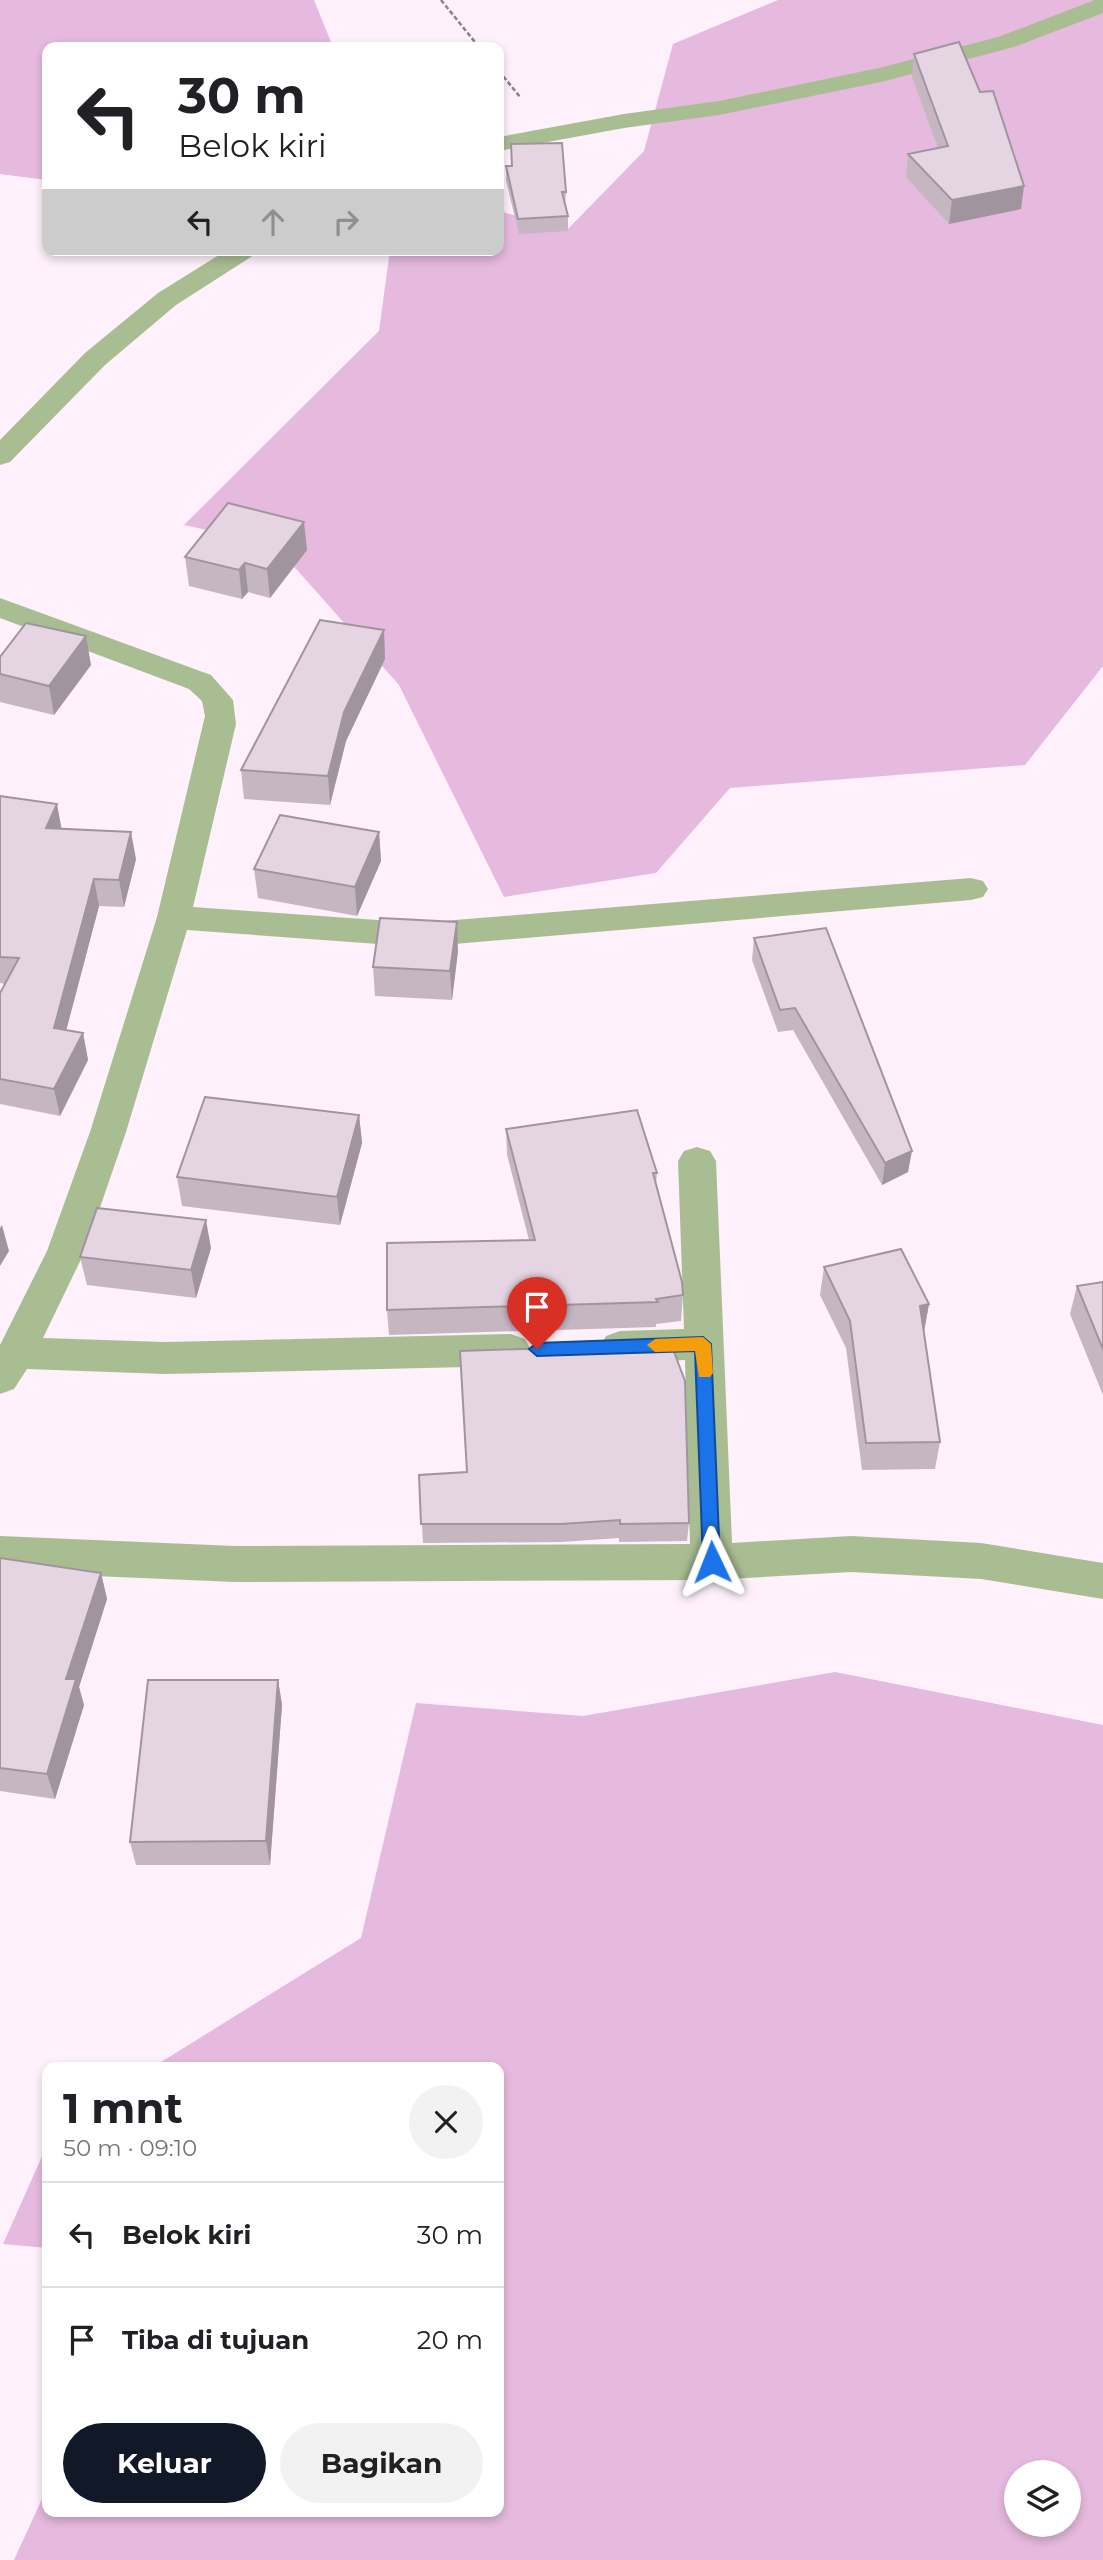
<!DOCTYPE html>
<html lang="id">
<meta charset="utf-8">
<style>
:root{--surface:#fff;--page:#f2f2f2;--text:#202124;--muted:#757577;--line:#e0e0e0;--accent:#111827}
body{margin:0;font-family:Montserrat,sans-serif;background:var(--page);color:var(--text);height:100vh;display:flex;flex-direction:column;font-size:26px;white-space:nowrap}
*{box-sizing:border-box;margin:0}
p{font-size:23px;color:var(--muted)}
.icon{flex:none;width:38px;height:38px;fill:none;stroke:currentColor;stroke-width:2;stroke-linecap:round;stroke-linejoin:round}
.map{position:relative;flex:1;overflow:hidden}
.panel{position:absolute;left:42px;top:2062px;width:462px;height:455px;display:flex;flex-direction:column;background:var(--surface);border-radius:14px;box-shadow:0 4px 10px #0003}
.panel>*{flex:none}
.hud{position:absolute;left:42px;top:42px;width:462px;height:214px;border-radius:14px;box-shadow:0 4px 10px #0003;background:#fff;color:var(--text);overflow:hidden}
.fabs{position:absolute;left:1004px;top:2460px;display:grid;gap:14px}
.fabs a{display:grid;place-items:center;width:77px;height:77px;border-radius:50%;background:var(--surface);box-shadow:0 4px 10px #0003;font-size:35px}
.pin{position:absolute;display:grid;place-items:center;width:60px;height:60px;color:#fff;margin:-72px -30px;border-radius:50% 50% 50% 0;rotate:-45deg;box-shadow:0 0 7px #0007}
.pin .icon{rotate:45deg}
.me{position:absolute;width:77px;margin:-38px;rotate:358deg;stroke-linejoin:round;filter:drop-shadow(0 0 5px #0008)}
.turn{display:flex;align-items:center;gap:24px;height:147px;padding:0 21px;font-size:32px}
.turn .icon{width:91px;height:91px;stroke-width:2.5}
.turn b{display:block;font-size:49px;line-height:60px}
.lanes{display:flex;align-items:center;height:66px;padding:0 21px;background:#0003;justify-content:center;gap:35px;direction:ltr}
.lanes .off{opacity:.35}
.round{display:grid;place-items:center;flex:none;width:74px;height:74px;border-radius:37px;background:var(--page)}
.head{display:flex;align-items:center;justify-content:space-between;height:119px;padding:0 21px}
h1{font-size:42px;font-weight:700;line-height:52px}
.cta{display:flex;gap:14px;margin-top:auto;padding:14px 21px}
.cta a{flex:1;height:80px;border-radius:42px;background:var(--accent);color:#fff;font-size:28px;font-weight:700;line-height:80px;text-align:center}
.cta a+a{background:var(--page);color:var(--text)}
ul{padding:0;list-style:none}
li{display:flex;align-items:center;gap:21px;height:105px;padding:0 21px;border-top:2px solid var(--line)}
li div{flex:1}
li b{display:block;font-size:26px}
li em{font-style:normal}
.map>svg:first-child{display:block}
.green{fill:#e6b9de;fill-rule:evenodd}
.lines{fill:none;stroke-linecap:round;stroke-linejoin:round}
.path{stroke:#8b8189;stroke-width:2.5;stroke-dasharray:4.5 2.5;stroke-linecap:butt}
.minor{fill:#a9bd93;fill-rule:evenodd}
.wall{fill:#c5b7c2}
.shaded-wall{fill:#a0959e}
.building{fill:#e5d5e2;stroke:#a0959e;stroke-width:2}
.route{fill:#1a73e8;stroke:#114b97;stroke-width:2}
.slow{fill:#f59e0b}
</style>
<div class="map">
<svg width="1103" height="2560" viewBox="0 0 1103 2560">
<rect width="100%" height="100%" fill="#fef1fb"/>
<!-- green -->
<path class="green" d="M 0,0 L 314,0 L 333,47 L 47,47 L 47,180 L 0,174 Z
M 778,0 L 1103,0 L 1103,666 L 1025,765 L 730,788 L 656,873 L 504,897 L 399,685 L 275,545 L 184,525 L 379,331 L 390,250 L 499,250 L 499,211 L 567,230 L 644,151 L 673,44 Z
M 835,1672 L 1103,1725 L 1103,2560 L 14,2560 L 47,2488 L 47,2511 L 499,2511 L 499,2067 L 153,2067 L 361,1938 L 416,1703 L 583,1716 ZM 1017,2473 L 1069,2473 L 1069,2525 L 1017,2525 Z
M 47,2145 L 47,2248 L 3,2244 Z"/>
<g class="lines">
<!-- path -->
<path class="path" d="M 441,0 L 479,47
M 499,71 L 520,97"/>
<!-- minor -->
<path class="minor" d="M 1095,0 L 1103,0 L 1103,13 L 1014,47 L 881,82 L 719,115 L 624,128 L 499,151 L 499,137 L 624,114 L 719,101 L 879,68 L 998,37 Z
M 227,250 L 258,250 L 254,255 L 176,305 L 105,365 L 10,462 L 0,465 L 0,440 L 85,353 L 158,293 Z
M 0,598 L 211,675 L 233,700 L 236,724 L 193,907 L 419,923 L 971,878 L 983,881 L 988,889 L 983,897 L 971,900 L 419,947 L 187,930 L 126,1132 L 85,1251 L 43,1338 L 165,1342 L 511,1334 L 525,1339 L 531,1350 L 525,1361 L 511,1366 L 165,1374 L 27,1369 L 14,1389 L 0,1394 L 0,1345 L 47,1251 L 90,1132 L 157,917 L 205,716 L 202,701 L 189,689 L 0,618 Z
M 697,1147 L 710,1151 L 716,1161 L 732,1543 L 851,1536 L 981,1543 L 1103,1563 L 1103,1599 L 981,1579 L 851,1572 L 712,1580 L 235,1582 L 0,1572 L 0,1536 L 235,1546 L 690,1544 L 685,1360 L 620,1363 L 606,1358 L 600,1347 L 606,1336 L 620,1331 L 684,1329 L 678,1161 L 684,1151 Z"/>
</g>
<!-- wall -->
<path class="wall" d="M 914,54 L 1021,209 L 949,224 L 906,177 L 908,154 L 938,148 L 912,77 Z
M 511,144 L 566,192 L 565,207 L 568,216 L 568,231 L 519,234 L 506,181 L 506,166 L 511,166 Z
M 307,550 L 270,598 L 248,592 L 242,599 L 189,586 L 185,557 Z
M 384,630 L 385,659 L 346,741 L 330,805 L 244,799 L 241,770 Z
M 0,657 L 91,665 L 54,715 L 0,702 Z
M 0,796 L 62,829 L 136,859 L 124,907 L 99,906 L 66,1030 L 83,1033 L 88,1060 L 60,1116 L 0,1104 L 0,993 L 5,984 L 0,983 Z
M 379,832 L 381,861 L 357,916 L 258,898 L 254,869 Z
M 754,938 L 908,1172 L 882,1185 L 793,1030 L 778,1032 L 752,960 Z
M 458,951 L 452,1000 L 375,996 L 373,967 Z
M 359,1115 L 362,1143 L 340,1225 L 182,1206 L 177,1177 Z
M 506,1129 L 657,1173 L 656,1184 L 683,1295 L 681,1321 L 656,1324 L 656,1327 L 389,1335 L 387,1310 L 529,1240 L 507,1155 Z
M 211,1248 L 196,1298 L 87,1285 L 80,1257 Z
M 824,1267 L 929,1304 L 924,1332 L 940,1442 L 935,1469 L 862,1470 L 846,1348 L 820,1295 Z
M 1103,1282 L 1103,1395 L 1070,1314 L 1077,1286 Z
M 419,1475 L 689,1523 L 687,1541 L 619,1542 L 619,1538 L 561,1542 L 423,1543 Z
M 0,1558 L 101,1573 L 107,1599 L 79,1687 L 84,1705 L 55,1799 L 0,1791 Z
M 278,1680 L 282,1705 L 270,1865 L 136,1865 L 130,1842 Z"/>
<!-- shaded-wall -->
<path class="shaded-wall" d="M 1024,186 L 1021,209 L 949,224 L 952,200 Z
M 304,522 L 307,550 L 270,598 L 267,569 Z
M 245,563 L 248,592 L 242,599 L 239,570 Z
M 384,630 L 385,659 L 346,741 L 330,805 L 328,776 L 344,712 Z
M 86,636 L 91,665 L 54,715 L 49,686 Z
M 57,804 L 62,831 L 46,828 Z
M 131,832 L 136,859 L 124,907 L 119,880 Z
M 379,832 L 381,861 L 357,916 L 355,887 Z
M 94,879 L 99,906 L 60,1054 L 54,1028 Z
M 457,922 L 458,951 L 452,1000 L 450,971 Z
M 83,1033 L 88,1060 L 60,1116 L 54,1089 Z
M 359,1115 L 362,1143 L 340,1225 L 337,1197 Z
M 912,1151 L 908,1172 L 882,1185 L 885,1163 Z
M 206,1220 L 211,1248 L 196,1298 L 191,1270 Z
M 2,1225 L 9,1251 L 0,1266 L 0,1228 Z
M 929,1304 L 924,1331 L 915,1334 L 920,1306 Z
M 101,1573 L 107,1599 L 79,1687 L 84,1705 L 55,1799 L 47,1774 L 66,1679 Z
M 278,1680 L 282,1705 L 270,1865 L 266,1841 Z"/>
<!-- building -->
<path class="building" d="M 959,42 L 980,92 L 993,91 L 1024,186 L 952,200 L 908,154 L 948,146 L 914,54 Z
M 562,143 L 566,192 L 562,192 L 568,216 L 518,219 L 506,166 L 512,166 L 511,144 Z
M 228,503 L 304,522 L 267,569 L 245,563 L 239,570 L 185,557 Z
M 320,620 L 384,630 L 344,712 L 328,776 L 241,770 Z
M 26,623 L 86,636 L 49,686 L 0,674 L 0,657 Z
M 0,796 L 57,804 L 46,828 L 131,832 L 119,880 L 94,879 L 54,1028 L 83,1033 L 54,1089 L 0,1079 L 0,993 L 19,958 L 0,957 Z
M 280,815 L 379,832 L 355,887 L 254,869 Z
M 380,918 L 457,922 L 450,971 L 373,967 Z
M 826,928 L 912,1151 L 885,1163 L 795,1008 L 780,1010 L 754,938 Z
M 205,1097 L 359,1115 L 337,1197 L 177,1177 Z
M 637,1110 L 657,1173 L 653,1173 L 682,1282 L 683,1295 L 656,1299 L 658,1302 L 387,1310 L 387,1243 L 535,1240 L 506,1129 Z
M 97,1208 L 206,1220 L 191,1270 L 80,1257 Z
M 901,1249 L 929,1304 L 920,1306 L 940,1442 L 866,1443 L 850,1321 L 824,1267 Z
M 1103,1282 L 1103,1349 L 1077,1286 Z
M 671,1344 L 685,1381 L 689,1523 L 620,1524 L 620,1520 L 561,1524 L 421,1524 L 419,1475 L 467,1472 L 460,1351 Z
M 0,1558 L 101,1573 L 66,1679 L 76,1679 L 47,1774 L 0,1768 Z
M 148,1680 L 278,1680 L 266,1841 L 130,1842 Z"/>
<!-- route -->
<path class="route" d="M 703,1337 L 711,1344 L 720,1562 L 718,1567 L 712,1569 L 706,1567 L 703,1562 L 695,1351 L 537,1356 L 529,1349 L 537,1343 Z"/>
<!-- slow -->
<path class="slow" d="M 703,1337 L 711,1344 L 713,1373 L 710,1377 L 699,1377 L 695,1351 L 655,1352 L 647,1345 L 655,1339 Z"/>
</svg>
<div class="fabs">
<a><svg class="icon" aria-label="layers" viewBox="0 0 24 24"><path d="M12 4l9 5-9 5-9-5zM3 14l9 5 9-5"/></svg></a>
</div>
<div class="pin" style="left:537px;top:1349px;background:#d93025"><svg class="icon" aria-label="arrive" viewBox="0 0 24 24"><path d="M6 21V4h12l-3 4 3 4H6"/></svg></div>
<svg class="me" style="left:712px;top:1562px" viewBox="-20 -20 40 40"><path d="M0-17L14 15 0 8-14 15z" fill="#1a73e8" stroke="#fff" stroke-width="4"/></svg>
<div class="hud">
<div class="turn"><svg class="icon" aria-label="left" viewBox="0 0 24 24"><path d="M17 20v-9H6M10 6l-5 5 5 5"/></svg><div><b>30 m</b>Belok kiri</div></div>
<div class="lanes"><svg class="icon" aria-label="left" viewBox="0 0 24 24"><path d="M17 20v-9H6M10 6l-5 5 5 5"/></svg><svg class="icon off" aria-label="ahead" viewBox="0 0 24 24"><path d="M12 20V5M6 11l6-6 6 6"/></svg><svg class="icon off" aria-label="right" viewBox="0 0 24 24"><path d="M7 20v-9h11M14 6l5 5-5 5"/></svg></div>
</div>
<section class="panel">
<div class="head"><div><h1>1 mnt</h1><p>50 m · 09:10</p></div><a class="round"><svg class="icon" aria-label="close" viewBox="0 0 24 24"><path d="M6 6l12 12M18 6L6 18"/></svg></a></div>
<ul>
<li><svg class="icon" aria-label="left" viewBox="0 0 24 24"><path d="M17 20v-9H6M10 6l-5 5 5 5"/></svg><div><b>Belok kiri</b></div><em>30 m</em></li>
<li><svg class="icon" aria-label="arrive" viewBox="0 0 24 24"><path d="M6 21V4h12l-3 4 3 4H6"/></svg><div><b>Tiba di tujuan</b></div><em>20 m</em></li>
</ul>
<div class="cta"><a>Keluar</a><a>Bagikan</a></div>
</section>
</div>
